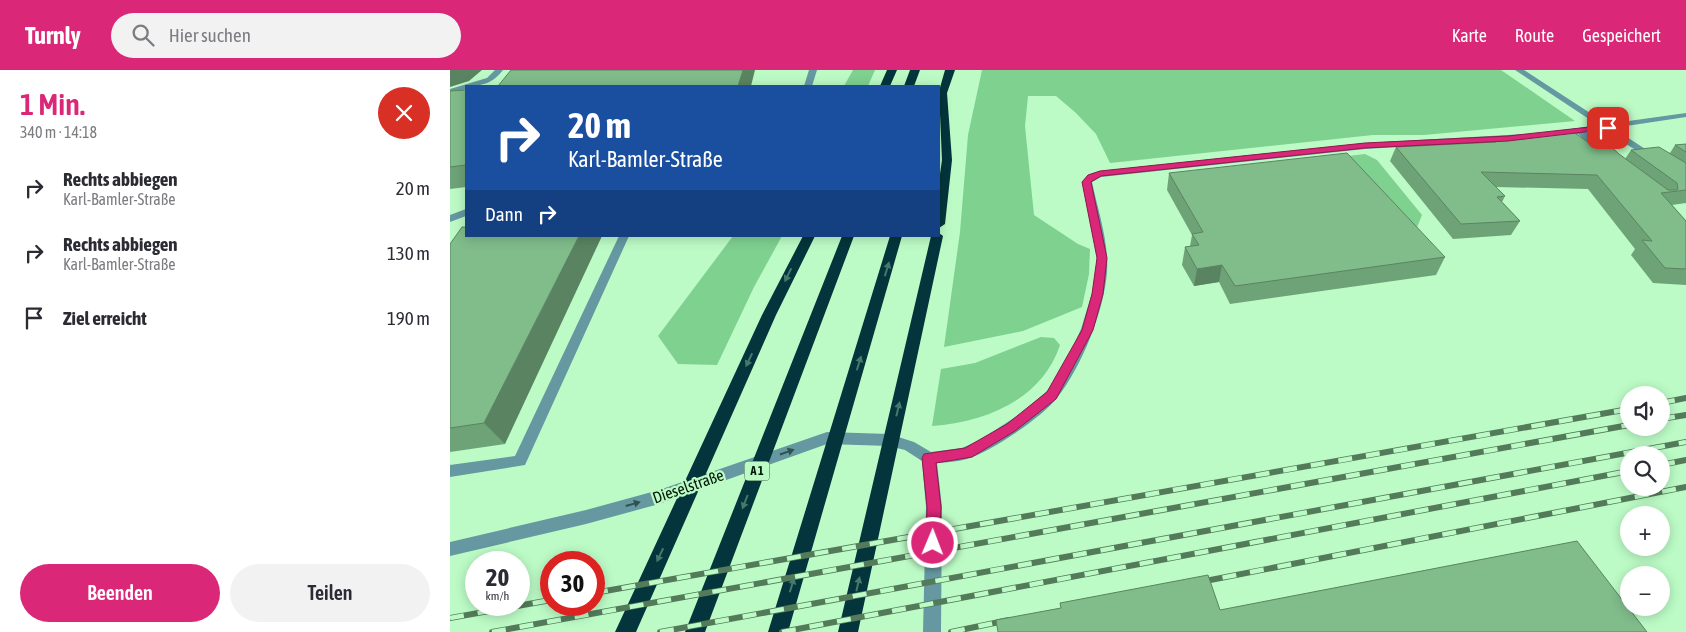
<!DOCTYPE html>
<html lang="de">
<meta charset="utf-8">
<style>
:root{--surface:#fff;--page:#f2f2f3;--text:#2b2b33;--muted:#7c7c81;--accent:#db2777}
body{margin:0;font-family:"Asap Condensed",sans-serif;background:var(--page);color:var(--text);height:100vh;display:flex;flex-direction:column;font-size:19px;white-space:nowrap}
*{box-sizing:border-box;margin:0}
p{font-size:16px;color:var(--muted)}
.icon{flex:none;width:28px;height:28px;fill:none;stroke:currentColor;stroke-width:2;stroke-linecap:round;stroke-linejoin:round}
.map{position:relative;flex:1;overflow:hidden}
.sheet{display:flex;flex-direction:column;background:var(--surface);width:450px}
.sheet>*{flex:none}
.guide{position:absolute;left:15px;top:15px;width:475px;height:152px;border-radius:0px;box-shadow:0 2px 12px #0003;background:#1a4fa0;color:#fff;overflow:hidden}
.controls{position:absolute;left:1170px;top:316px;display:grid;gap:10px}
.controls a{display:grid;place-items:center;width:50px;height:50px;border-radius:50%;background:var(--surface);box-shadow:0 2px 12px #0003;font-size:25px}
.speed{position:absolute;left:15px;top:481px;display:flex;gap:10px;font-size:25px;font-weight:700;text-align:center}
.speed>*{display:grid;place-content:center;width:65px;height:65px;border-radius:50%;background:var(--surface);box-shadow:0 2px 12px #0003;line-height:1}
.speed small{font-size:12px;font-weight:400}
.speed .limit{border:8px solid #d22;background:#fff;color:#111}
.pin{position:absolute;display:grid;place-items:center;width:42px;height:42px;color:#fff;margin:-21px;border-radius:10px;box-shadow:0 2px 8px #0006}
.me{position:absolute;width:55px;margin:-28px;rotate:1deg;stroke-linejoin:round;filter:drop-shadow(0 0 4px #0008)}
.turn{display:flex;align-items:center;gap:18px;height:105px;padding:0 20px;font-size:22px}
.turn .icon{width:65px;height:65px;stroke-width:2.5}
.turn b{display:block;font-size:35px;line-height:42px}
.then{display:flex;align-items:center;height:48px;padding:0 20px;background:#0003;gap:10px;font-size:19px}
.round{display:grid;place-items:center;flex:none;width:52px;height:52px;border-radius:26px;background:var(--page)}
.overview{display:flex;align-items:center;justify-content:space-between;height:85px;padding:0 20px}
h1{font-size:30px;font-weight:600;line-height:38px;color:var(--accent)}
.button{display:flex;gap:10px;margin-top:auto;padding:10px 20px}
.button a{flex:1;height:58px;border-radius:30px;background:var(--accent);color:#fff;font-size:20px;font-weight:600;line-height:58px;text-align:center}
.button a+a{background:var(--page);color:var(--text)}
ul{padding:0;list-style:none}
li{display:flex;align-items:center;gap:15px;height:65px;padding:0 20px}
li div{flex:1}
li b{display:block;font-size:19px}
li em{font-style:normal}
header{display:flex;align-items:center;gap:30px;box-sizing:border-box;height:70px;padding:0 25px;background:var(--accent);color:#fff}
header strong{font-size:24px}
nav{display:flex;gap:28px;margin-inline-start:auto;font-size:18px}
.search{width:350px;height:45px;background:var(--page);display:flex;align-items:center;gap:12px;box-sizing:border-box;padding:0 18px;border-radius:28px;color:var(--muted);font-size:19px}
main{display:flex;flex:1;min-height:0}
.map>svg:first-child{display:block}
.green{fill:#7fd190}
.lines{fill:none;stroke-linecap:round;stroke-linejoin:round}
.minor{fill:#6598a1;fill-rule:evenodd}
.highway{fill:#04353c;fill-rule:evenodd}
.rail-casing{stroke:#537b5a;stroke-width:6}
.rail{stroke:#bcfbc6;stroke-width:4.5;stroke-dasharray:14;stroke-linecap:butt}
.wall{fill:#6ea378}
.shaded-wall{fill:#5a8461}
.building{fill:#80bd8b;stroke:#5a8461}
.oneway{fill:#447a6c}
.oneway2{fill:#2f524c}
.route{fill:#db2777;stroke:#8e194d}
.labels{text-anchor:middle;dominant-baseline:central;stroke-width:4.5;stroke-linejoin:round;paint-order:stroke}
.shield{fill:#bcfbc6;stroke:#3a5d40;stroke-width:1}
.shield-label{font-size:12px;font-weight:bold;fill:#021907}
.near-street-label{font-size:16px;fill:#021907;stroke:#bcfbc6}
</style>
<header>
<strong>Turnly</strong>
<div class="search"><svg class="icon" aria-label="search" viewBox="0 0 24 24"><circle cx="10" cy="10" r="6"/><path d="M15 15l6 6"/></svg>Hier suchen</div>
<nav><a>Karte</a><a>Route</a><a>Gespeichert</a></nav>
</header>
<main>
<section class="sheet">
<div class="overview"><div><h1>1 Min.</h1><p>340 m · 14:18</p></div><a class="round" style="background:#d93025;color:#fff"><svg class="icon" aria-label="close" viewBox="0 0 24 24"><path d="M6 6l12 12M18 6L6 18"/></svg></a></div>
<ul>
<li><svg class="icon" aria-label="right" viewBox="0 0 24 24"><path d="M7 20v-9h11M14 6l5 5-5 5"/></svg><div><b>Rechts abbiegen</b><p>Karl-Bamler-Straße</p></div><em>20 m</em></li>
<li><svg class="icon" aria-label="right" viewBox="0 0 24 24"><path d="M7 20v-9h11M14 6l5 5-5 5"/></svg><div><b>Rechts abbiegen</b><p>Karl-Bamler-Straße</p></div><em>130 m</em></li>
<li><svg class="icon" aria-label="arrive" viewBox="0 0 24 24"><path d="M6 21V4h12l-3 4 3 4H6"/></svg><div><b>Ziel erreicht</b></div><em>190 m</em></li>
</ul>
<div class="button"><a>Beenden</a><a>Teilen</a></div>
</section>
<div class="map">
<svg width="1236" height="562" viewBox="0 0 1236 562">
<rect width="100%" height="100%" fill="#bcfbc6"/>
<!-- green -->
<path class="green" d="M 403,0 L 425,0 L 418,16 L 394,16 Z
M 532,0 L 1051,0 L 1125,51 L 974,65 L 923,65 L 660,93 L 646,64 L 626,43 L 606,26 L 578,26 L 575,56 L 584,145 L 628,174 L 640,179 L 639,204 L 632,237 L 573,261 L 494,277 L 510,162 L 518,65 Z
M 915,84 L 927,90 L 972,145 L 966,160 L 728,106 Z
M 283,166 L 332,166 L 304,217 L 267,295 L 228,294 L 208,266 Z
M 591,267 L 604,268 L 610,275 C 592,330 535,352 482,356 L 491,299 L 525,293 Z"/>
<g class="lines">
<!-- minor -->
<path class="minor" d="M 45,0 L 53,0 C 43,13 33,16 16,16 L 16,19 L 0,24 L 0,19 L 37,8 Z
M 359,0 L 367,0 L 362,16 L 354,16 Z
M 1065,0 L 1074,0 L 1157,54 L 1236,43 L 1236,47 L 1163,58 L 1206,86 L 1206,90 L 1203,91 L 1154,60 L 1136,62 L 1162,87 L 1160,89 L 1154,89 L 1128,64 L 1107,67 L 1103,64 L 1107,61 L 1148,55 Z
M 1077,64 L 1080,65 L 1080,69 L 915,79 L 651,107 L 642,112 C 648,141 659,172 657,202 C 654,241 632,296 607,328 C 591,348 542,381 517,389 C 507,392 497,392 487,393 L 492,437 L 491,562 L 473,562 L 476,437 L 472,391 L 455,380 L 439,376 L 377,374 L 209,434 L 136,454 L 0,486 L 0,472 L 136,440 L 209,420 L 377,362 L 439,364 L 464,372 L 481,382 L 512,378 L 530,370 L 570,344 L 597,321 L 614,296 L 631,259 L 643,220 L 647,187 L 632,112 L 638,105 L 650,101 L 915,73 Z
M 16,139 L 16,146 L 0,152 L 0,145 Z
M 169,166 L 179,166 L 75,395 L 0,407 L 0,395 L 65,386 Z"/>
<!-- highway -->
<path class="highway" d="M 437,0 L 447,0 L 440,16 L 430,16 Z
M 460,0 L 470,0 L 464,16 L 454,16 Z
M 495,0 L 505,0 L 497,23 L 502,90 L 495,154 L 489,158 L 489,111 L 492,90 L 489,21 Z
M 489,163 L 493,166 L 408,562 L 388,562 L 481,166 L 489,166 Z
M 353,166 L 365,166 L 326,245 L 186,562 L 165,562 L 312,245 Z
M 392,166 L 404,166 L 255,562 L 235,562 Z
M 440,166 L 452,166 L 338,562 L 318,562 Z"/>
<defs>
<path id="rail" d="M 1211,333 L 1236,328
M 1211,349 L 1236,345
M 1211,395 L 1236,390
M 745,513 L 1236,417
M 144,523 L 1179,339
M 0,548 L 101,530
M 42,562 L 1179,355
M 210,562 L 1236,372
M 332,562 L 1179,401
M 501,562 L 559,550"/>
</defs>
<!-- rail casing -->
<use href="#rail" class="rail-casing"/>
<!-- rail -->
<use href="#rail" class="rail"/>
</g>
<!-- wall -->
<path class="wall" d="M 0,19 L 1,21 L 16,20 L 16,117 L 0,119 Z
M 1044,70 L 1142,75 L 1169,84 L 1175,89 L 1181,80 L 1220,83 L 1225,75 L 1236,74 L 1236,133 L 1222,135 L 1236,151 L 1236,215 L 1203,213 L 1181,185 L 1185,179 L 1138,119 L 1046,117 L 1055,126 L 1052,132 L 1070,151 L 1061,165 L 1003,169 L 940,91 L 946,77 L 1043,72 Z
M 719,103 L 995,187 L 986,205 L 780,234 L 769,212 L 744,216 L 732,195 L 735,177 L 740,176 L 742,165 L 717,120 Z
M 0,174 L 55,374 L 0,382 Z"/>
<!-- shaded-wall -->
<path class="shaded-wall" d="M 0,0 L 32,0 L 19,11 L 0,17 Z
M 293,0 L 305,0 L 301,16 L 288,16 Z
M 129,166 L 152,166 L 55,374 L 34,353 Z
M 772,195 L 769,212 L 744,216 L 747,199 Z"/>
<!-- building -->
<path class="building" d="M 61,0 L 293,0 L 288,16 L 48,16 Z
M 16,20 L 16,95 L 0,97 L 0,21 Z
M 1122,61 L 1142,75 L 1157,73 L 1169,84 L 1218,120 L 1226,120 L 1228,119 L 1227,113 L 1181,80 L 1209,77 L 1236,93 L 1236,120 L 1211,123 L 1236,151 L 1236,199 L 1215,198 L 1192,170 L 1202,171 L 1147,105 L 1031,102 L 1055,126 L 1047,127 L 1070,151 L 1011,154 L 946,77 L 1046,72 L 1044,70 Z
M 1236,74 L 1236,82 L 1225,75 Z
M 897,83 L 995,187 L 785,216 L 772,195 L 747,199 L 735,177 L 749,175 L 742,164 L 753,162 L 719,103 Z
M 12,157 L 16,157 L 16,166 L 129,166 L 34,353 L 0,358 L 0,174 Z
M 1127,471 L 1197,562 L 548,562 L 546,550 L 611,538 L 610,533 L 758,505 L 770,540 Z"/>
<!-- one-way arrows -->
<defs><path id="oneway-solid" d="M-6-.8H1V-3.2L6.5 0L1 3.2V.8H-6Z" transform="scale(1.25)"/></defs>
<g class="oneway">
<use href="#oneway-solid" transform="translate(437 199) rotate(-73)"/>
<use href="#oneway-solid" transform="translate(338 205) rotate(116)"/>
<use href="#oneway-solid" transform="translate(299 290) rotate(115)"/>
<use href="#oneway-solid" transform="translate(409 293) rotate(-73)"/>
<use href="#oneway-solid" transform="translate(448 339) rotate(-77)"/>
<use href="#oneway-solid" transform="translate(295 432) rotate(111)"/>
<use href="#oneway-solid" transform="translate(210 485) rotate(115)"/>
<use href="#oneway-solid" transform="translate(408 514) rotate(-77)"/>
<use href="#oneway-solid" transform="translate(342 515) rotate(-73)"/>
</g>
<g class="oneway2">
<use href="#oneway-solid" transform="translate(337 382) rotate(-19)"/>
<use href="#oneway-solid" transform="translate(183 434) rotate(-16)"/>
</g>
<!-- route -->
<path class="route" d="M 1158,55 L 1162,58 L 1160,59 L 1058,71 L 915,78 L 651,106 L 641,112 L 657,188 L 653,224 L 643,260 L 606,329 L 565,361 L 522,387 L 486,393 L 491,437 L 490,473 L 488,478 L 483,480 L 478,478 L 476,473 L 477,437 L 472,388 L 474,384 L 515,378 L 557,354 L 597,322 L 632,260 L 642,224 L 647,188 L 632,112 L 638,105 L 650,101 L 915,73 L 1058,66 Z"/>
<g class="labels">
<!-- shield labels -->
<rect class="shield" x="294.5" y="391.5" width="25" height="19" rx="4"/>
<g class="shield-label">
<text x="307" y="401">A 1</text>
</g>
<!-- near-street labels -->
<g class="near-street-label">
<text transform="translate(238 416) rotate(-19)">Dieselstraße</text>
</g>
</g>
</svg>
<div class="controls">
<a><svg class="icon" aria-label="sound" viewBox="0 0 24 24"><path d="M4 9h4l5-4v14l-5-4H4zM17 9q2 3 0 6"/></svg></a>
<a><svg class="icon" aria-label="search" viewBox="0 0 24 24"><circle cx="10" cy="10" r="6"/><path d="M15 15l6 6"/></svg></a>
<a>+</a>
<a>−</a>
</div>
<div class="speed"><div>20<small>km/h</small></div><div class="limit">30</div></div>
<div class="pin" style="left:1158px;top:58px;background:#d93025"><svg class="icon" aria-label="arrive" viewBox="0 0 24 24"><path d="M6 21V4h12l-3 4 3 4H6"/></svg></div>
<svg class="me" style="left:483px;top:473px" viewBox="-20 -20 40 40"><circle r="17" fill="#db2777" stroke="#fff" stroke-width="3"/><path d="M0-11L8 9 0 5-8 9z" fill="#fff"/></svg>
<div class="guide">
<div class="turn"><svg class="icon" aria-label="right" viewBox="0 0 24 24"><path d="M7 20v-9h11M14 6l5 5-5 5"/></svg><div><b>20 m</b>Karl-Bamler-Straße</div></div>
<div class="then">Dann<svg class="icon" aria-label="right" viewBox="0 0 24 24"><path d="M7 20v-9h11M14 6l5 5-5 5"/></svg></div>
</div>
</div>
</main>
